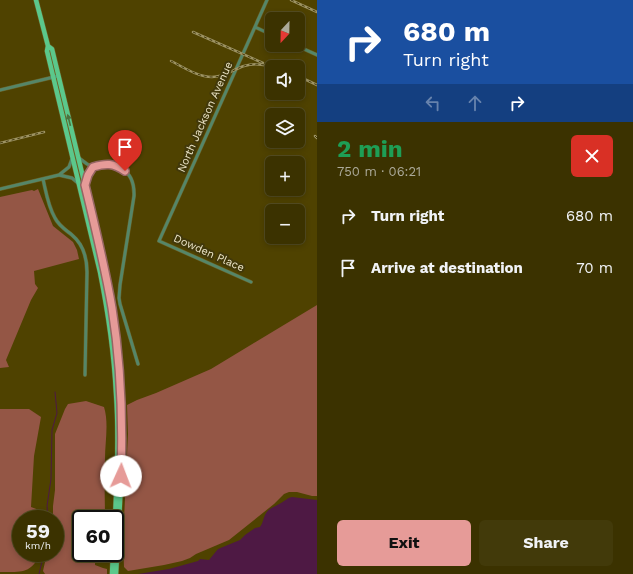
<!DOCTYPE html>
<meta charset="utf-8">
<style>
:root{--surface:#3b3200;--page:#423a0a;--text:#f1f3f6;--muted:#acaa99;--line:#544d22;--accent:#e69b98}
body{margin:0;font-family:"Work Sans",sans-serif;background:var(--page);color:var(--text);height:100vh;display:flex;flex-direction:column;font-size:15px;white-space:nowrap}
*{box-sizing:border-box;margin:0}
p{font-size:13px;color:var(--muted)}
.icon{flex:none;width:22px;height:22px;fill:none;stroke:currentColor;stroke-width:2;stroke-linecap:round;stroke-linejoin:round}
.map{position:relative;flex:1;overflow:hidden}
.details{display:flex;flex-direction:column;background:var(--surface);width:316px}
.details>*{flex:none}
.guide{background:#1a4fa0;color:#fff;overflow:hidden}
.needle{width:26px;rotate:202deg}
.tools{position:absolute;left:265px;top:12px;display:grid;gap:8px}
.tools a{display:grid;place-items:center;width:40px;height:40px;border-radius:6px;background:var(--surface);box-shadow:0 2px 6px #0003,0 0 0 1px var(--line);font-size:20px}
.speed{position:absolute;left:12px;top:510px;display:flex;gap:8px;font-size:20px;font-weight:700;text-align:center}
.speed>*{display:grid;place-content:center;width:52px;height:52px;border-radius:50%;background:var(--surface);box-shadow:0 2px 6px #0003,0 0 0 1px var(--line);line-height:1}
.speed small{font-size:10px;font-weight:400}
.speed .limit{border:2px solid #111;border-radius:6px;background:#fff;color:#111}
.pin{position:absolute;display:grid;place-items:center;width:34px;height:34px;color:#fff;margin:-41px -17px;border-radius:50% 50% 50% 0;rotate:-45deg;box-shadow:0 0 4px #0007}
.pin .icon{rotate:45deg}
.me{position:absolute;width:44px;margin:-22px;rotate:2deg;stroke-linejoin:round;filter:drop-shadow(0 0 3px #0008)}
.turn{display:flex;align-items:center;gap:14px;height:84px;padding:0 20px;font-size:18px}
.turn .icon{width:52px;height:52px;stroke-width:2.5}
.turn b{display:block;font-size:28px;line-height:34px}
.lanes{display:flex;align-items:center;height:38px;padding:0 20px;background:#0003;justify-content:center;gap:20px;direction:ltr}
.lanes .off{opacity:.35}
.round{display:grid;place-items:center;flex:none;width:42px;height:42px;border-radius:6px;background:var(--page)}
.head{display:flex;align-items:center;justify-content:space-between;height:68px;padding:0 20px}
h1{font-size:24px;font-weight:700;line-height:30px;color:#1e9e55}
.cta{display:flex;gap:8px;margin-top:auto;padding:8px 20px}
.cta a{flex:1;height:46px;border-radius:6px;background:var(--accent);color:#111;font-size:16px;font-weight:700;line-height:46px;text-align:center}
.cta a+a{background:var(--page);color:var(--text)}
ul{padding:0;list-style:none}
li{display:flex;align-items:center;gap:12px;height:52px;padding:0 20px}
li div{flex:1}
li b{display:block;font-size:15px}
li em{font-style:normal}
main{display:flex;flex:1;min-height:0}
.map>svg:first-child{display:block}
.green{fill:#945645}
.water{fill:#4e1944}
.lines{fill:none;stroke-linecap:round;stroke-linejoin:round}
.stream{stroke:#4e1944;stroke-width:1}
.street-casing{stroke:#6b6024;stroke-width:4}
.primary-casing{stroke:#6b6024;stroke-width:5.5}
.street{stroke:#558668;stroke-width:3}
.primary{stroke:#5bc88b;stroke-width:4.5}
.rail-casing{stroke:#9d9363;stroke-width:2.5}
.rail{stroke:#41380a;stroke-width:1;stroke-dasharray:3;stroke-linecap:butt}
.oneway{fill:#4b723e}
.route-casing{stroke:#966563;stroke-width:10}
.route{stroke:#e69b98;stroke-width:7}
.labels{text-anchor:middle;dominant-baseline:central;stroke-width:4;stroke-linejoin:round;paint-order:stroke}
.street-label{font-size:11px;fill:#ede6c9;stroke:#41380a}
</style>
<main>
<div class="map">
<svg width="317" height="574" viewBox="0 0 317 574">
<rect width="100%" height="100%" fill="#4f4200"/>
<!-- green -->
<path class="green" d="M 38,189 L 53,226 L 73,242 L 77,250 L 79,259 L 34,271 L 35,284 L 38,288 L 31,300 L 6,360 L 9,367 L 0,368 L 0,197 L 32,190 L 34,191 Z
M 317,305 L 317,496 L 312,496 L 297,492 L 289,492 L 284,494 L 274,504 L 229,540 L 196,554 L 190,558 L 182,561 L 164,565 L 128,571 L 124,567 L 123,541 L 128,434 L 127,405 L 137,400 L 156,393 L 211,369 Z
M 86,401 L 104,407 C 109,423 105,442 105,459 C 104,479 105,499 105,519 L 81,519 L 81,553 L 95,553 L 95,565 L 103,568 L 107,569 L 107,574 L 45,574 L 43,571 L 47,553 L 55,553 L 55,519 L 53,519 L 53,506 L 55,490 L 55,434 L 65,409 L 68,404 Z
M 0,409 L 29,409 L 41,417 L 34,456 L 31,507 L 39,510 L 42,514 L 42,519 L 21,519 L 21,553 L 40,553 C 32,574 21,572 0,572 Z"/>
<!-- water -->
<path class="water" d="M 292,497 L 317,500 L 317,574 L 138,574 L 169,569 L 198,561 L 200,559 L 209,560 L 218,549 L 240,540 L 245,535 L 255,528 L 260,527 C 263,523 263,519 265,515 C 268,508 275,507 281,503 C 285,501 287,498 292,497 Z"/>
<g class="lines">
<!-- stream -->
<path class="stream" d="M 48,519 L 47,506 L 51,479 L 52,430 L 57,413 L 55,392
M 39,574 L 44,553"/>
<defs>
<path id="street" d="M 255,27 L 272,35
M 295,45 L 317,55
M 0,90 L 58,76
M 79,158 L 87,164 L 93,167
M 59,175 L 72,178 L 78,183
M 43,179 C 46,192 48,206 55,218 C 59,226 66,230 72,235 C 84,245 87,258 87,272 L 85,375
M 85,184 L 88,175 L 93,167 C 116,161 135,169 134,196 L 120,285 L 119,298 L 120,304 L 138,364
M 0,189 L 59,175 L 69,167 L 72,159
M 251,282 L 159,241 L 267,0"/>
<path id="primary" d="M 36,0 L 48,46 L 52,49 C 64,100 77,151 89,202 C 101,253 113,304 118,356 C 126,429 120,501 116,574
M 48,46 L 47,51 L 100,272 C 108,312 114,353 116,393 C 119,435 117,477 115,519
M 112,574 L 113,553"/>
</defs>
<!-- street casing -->
<use href="#street" class="street-casing"/>
<!-- primary casing -->
<use href="#primary" class="primary-casing"/>
<!-- street -->
<use href="#street" class="street"/>
<!-- primary -->
<use href="#primary" class="primary"/>
<defs>
<path id="rail" d="M 291,0 L 317,12
M 193,32 L 263,63
M 171,61 C 183,67 198,77 212,77 C 225,77 232,70 244,66 C 253,63 263,64 272,67
M 298,76 L 317,85
M 315,136 L 317,138
M 0,143 L 44,132"/>
</defs>
<!-- rail casing -->
<use href="#rail" class="rail-casing"/>
<!-- rail -->
<use href="#rail" class="rail"/>
</g>
<!-- one-way arrows -->
<defs><path id="oneway-solid" d="M-6-.8H1V-3.2L6.5 0L1 3.2V.8H-6Z"/></defs>
<use class="oneway" href="#oneway-solid" transform="translate(69 120) rotate(-104)"/>
<g class="lines">
<defs>
<path id="route" d="M 121,476 C 123,420 121,364 112,308 C 105,267 95,226 85,185 L 88,175 L 93,167 C 106,163 113,163 125,171"/>
</defs>
<!-- route casing -->
<use href="#route" class="route-casing"/>
<!-- route -->
<use href="#route" class="route"/>
</g>
<g class="labels">
<!-- street labels -->
<g class="street-label">
<text transform="translate(205 117) rotate(-66)">North Jackson Avenue</text>
<text transform="translate(209 253) rotate(24)">Dowden Place</text>
</g>
</g>
</svg>
<div class="tools">
<a><svg class="needle" viewBox="-14 -14 28 28"><path d="M0-13l5 13h-10z" fill="#e53935"/><path d="M0 13l5-13h-10z" fill="#acaa99"/></svg></a>
<a><svg class="icon" aria-label="sound" viewBox="0 0 24 24"><path d="M4 9h4l5-4v14l-5-4H4zM17 9q2 3 0 6"/></svg></a>
<a><svg class="icon" aria-label="layers" viewBox="0 0 24 24"><path d="M12 4l9 5-9 5-9-5zM3 14l9 5 9-5"/></svg></a>
<a>+</a>
<a>−</a>
</div>
<div class="speed"><div>59<small>km/h</small></div><div class="limit">60</div></div>
<div class="pin" style="left:125px;top:171px;background:#d93025"><svg class="icon" aria-label="arrive" viewBox="0 0 24 24"><path d="M6 21V4h12l-3 4 3 4H6"/></svg></div>
<svg class="me" style="left:121px;top:476px" viewBox="-20 -20 40 40"><circle r="19" fill="#fff"/><path d="M0-13L10 11 0 6-10 11z" fill="#e69b98"/></svg>
</div>
<section class="details">
<div class="guide">
<div class="turn"><svg class="icon" aria-label="right" viewBox="0 0 24 24"><path d="M7 20v-9h11M14 6l5 5-5 5"/></svg><div><b>680 m</b>Turn right</div></div>
<div class="lanes"><svg class="icon off" aria-label="left" viewBox="0 0 24 24"><path d="M17 20v-9H6M10 6l-5 5 5 5"/></svg><svg class="icon off" aria-label="ahead" viewBox="0 0 24 24"><path d="M12 20V5M6 11l6-6 6 6"/></svg><svg class="icon" aria-label="right" viewBox="0 0 24 24"><path d="M7 20v-9h11M14 6l5 5-5 5"/></svg></div>
</div>
<div class="head"><div><h1>2 min</h1><p>750 m · 06:21</p></div><a class="round" style="background:#d93025;color:#fff"><svg class="icon" aria-label="close" viewBox="0 0 24 24"><path d="M6 6l12 12M18 6L6 18"/></svg></a></div>
<ul>
<li><svg class="icon" aria-label="right" viewBox="0 0 24 24"><path d="M7 20v-9h11M14 6l5 5-5 5"/></svg><div><b>Turn right</b></div><em>680 m</em></li>
<li><svg class="icon" aria-label="arrive" viewBox="0 0 24 24"><path d="M6 21V4h12l-3 4 3 4H6"/></svg><div><b>Arrive at destination</b></div><em>70 m</em></li>
</ul>
<div class="cta"><a>Exit</a><a>Share</a></div>
</section>
</main>
